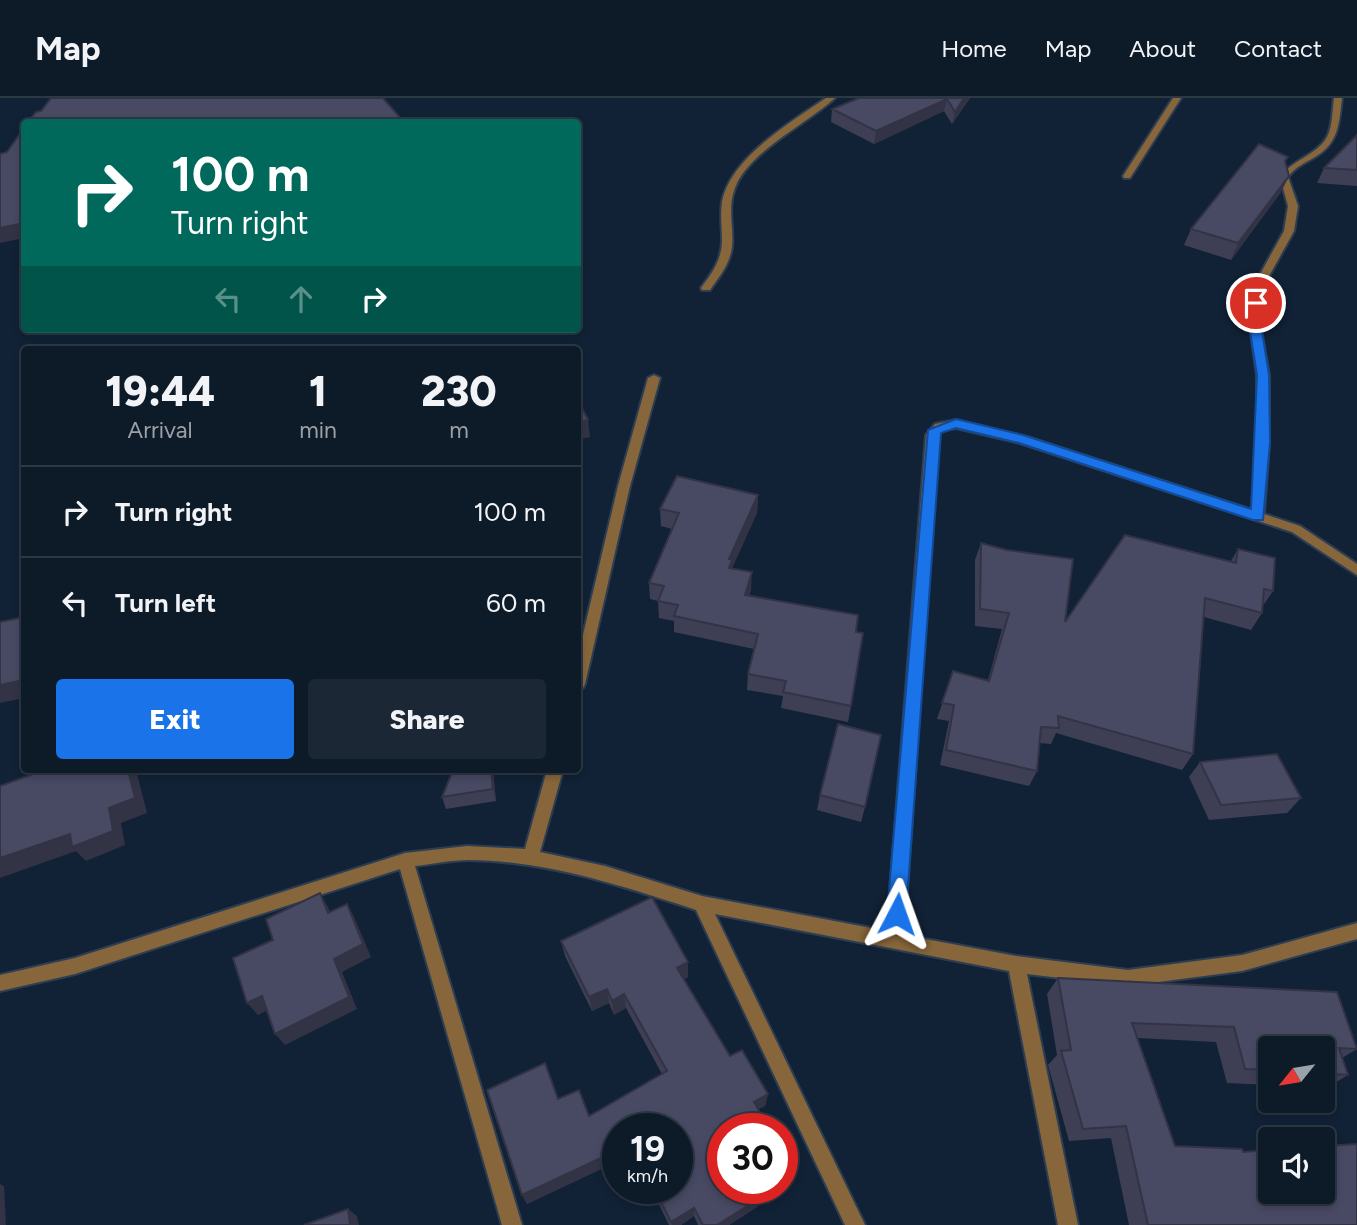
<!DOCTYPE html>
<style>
:root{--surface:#0d1a28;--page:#1b2734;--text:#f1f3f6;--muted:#9aa1a8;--line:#2d3845;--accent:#1a73e8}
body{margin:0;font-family:Figtree,sans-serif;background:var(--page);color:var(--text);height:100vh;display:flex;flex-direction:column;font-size:26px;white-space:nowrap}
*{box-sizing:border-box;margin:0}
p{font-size:23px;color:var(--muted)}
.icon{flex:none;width:38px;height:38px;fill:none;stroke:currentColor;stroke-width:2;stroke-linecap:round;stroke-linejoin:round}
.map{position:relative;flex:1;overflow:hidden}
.drawer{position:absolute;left:21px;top:248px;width:560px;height:427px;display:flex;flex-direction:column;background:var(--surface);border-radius:7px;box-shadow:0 4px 10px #0003,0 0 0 2px var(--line)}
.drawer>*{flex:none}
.top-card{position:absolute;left:21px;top:21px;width:560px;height:214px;border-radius:7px;box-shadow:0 4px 10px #0003,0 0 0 2px var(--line);background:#00695c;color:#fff;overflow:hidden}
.needle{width:46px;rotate:240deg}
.tools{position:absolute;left:1258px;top:938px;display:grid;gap:14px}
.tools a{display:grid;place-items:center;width:77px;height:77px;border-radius:7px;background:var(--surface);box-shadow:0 4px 10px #0003,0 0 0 2px var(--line);font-size:35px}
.speed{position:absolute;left:602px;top:1015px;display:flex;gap:14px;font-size:35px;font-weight:700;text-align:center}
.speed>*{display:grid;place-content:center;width:91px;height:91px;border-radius:50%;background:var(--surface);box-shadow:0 4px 10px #0003,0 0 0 2px var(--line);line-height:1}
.speed small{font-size:18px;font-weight:400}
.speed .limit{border:10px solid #d22;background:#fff;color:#111}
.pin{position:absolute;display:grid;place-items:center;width:60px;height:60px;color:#fff;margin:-30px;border:4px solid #fff;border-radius:50%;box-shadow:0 2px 7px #0007}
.me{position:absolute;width:77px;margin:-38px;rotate:4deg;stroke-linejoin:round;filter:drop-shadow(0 0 5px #0008)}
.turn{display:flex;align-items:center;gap:24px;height:147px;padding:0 35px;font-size:32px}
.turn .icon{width:91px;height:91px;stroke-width:2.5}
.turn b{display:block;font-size:49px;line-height:60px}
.lanes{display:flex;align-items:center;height:66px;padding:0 35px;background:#0003;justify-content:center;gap:35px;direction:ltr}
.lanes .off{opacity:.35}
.eta{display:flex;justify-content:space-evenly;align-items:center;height:119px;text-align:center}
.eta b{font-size:42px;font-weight:800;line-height:49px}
.cta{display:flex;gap:14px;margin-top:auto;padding:14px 35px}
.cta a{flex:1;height:80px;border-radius:7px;background:var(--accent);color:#fff;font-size:28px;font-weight:800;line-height:80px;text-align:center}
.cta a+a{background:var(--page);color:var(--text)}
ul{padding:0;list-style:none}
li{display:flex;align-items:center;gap:21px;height:91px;padding:0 35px;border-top:2px solid var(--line)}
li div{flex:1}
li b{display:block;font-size:26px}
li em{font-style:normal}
header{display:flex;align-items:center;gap:42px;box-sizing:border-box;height:98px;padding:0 35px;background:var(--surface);border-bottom:2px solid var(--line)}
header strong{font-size:33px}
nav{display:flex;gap:38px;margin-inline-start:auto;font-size:24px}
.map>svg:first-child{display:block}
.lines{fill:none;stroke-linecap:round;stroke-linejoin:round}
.street-casing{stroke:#2e3e52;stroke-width:4}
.street{fill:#87663b;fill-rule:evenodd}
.wall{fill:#3e3f55}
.shaded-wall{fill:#323345}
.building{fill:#484963;stroke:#323345;stroke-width:2}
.route{fill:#1a73e8;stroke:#114b97;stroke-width:2}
</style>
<header>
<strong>Map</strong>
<nav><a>Home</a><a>Map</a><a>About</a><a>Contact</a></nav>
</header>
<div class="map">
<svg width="1357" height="1127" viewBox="0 0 1357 1127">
<rect width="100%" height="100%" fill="#112236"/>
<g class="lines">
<defs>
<path id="street" d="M 826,0 L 835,0 C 808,25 748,54 735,90 C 727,110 734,129 732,149 C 730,166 719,179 710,192 L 702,192 L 701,190 C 712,175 722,162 722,142 C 722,129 720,117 722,104 C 730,60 791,24 826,0 Z
M 1173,0 L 1181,0 L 1130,80 L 1124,80 L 1123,78 Z
M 1334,0 L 1342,0 C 1339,25 1339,45 1315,59 C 1305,65 1295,69 1288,79 L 1298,108 L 1294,133 L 1263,189 L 1259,221 L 1269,277 L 1269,344 L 1264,416 L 1300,428 L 1357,466 L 1357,477 L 1292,434 L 1020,345 L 956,330 L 943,332 L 938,338 L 904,837 L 1016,858 L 1128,872 L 1242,857 L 1357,825 L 1357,841 L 1242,873 L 1128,888 L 1027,876 L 1078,1127 L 1058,1127 L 1009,873 L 715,816 L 865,1127 L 845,1127 L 696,812 C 622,788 548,763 469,762 C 451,762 433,766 415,768 L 522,1127 L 502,1127 L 400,771 L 75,876 L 0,893 L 0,877 L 75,860 L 405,755 L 467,748 L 525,751 L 547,672 L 563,672 L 540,754 L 605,768 L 702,798 L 887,833 L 926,337 L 935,326 L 956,322 L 1027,339 L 1252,412 L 1257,344 L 1257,277 L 1249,221 L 1253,189 L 1284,133 L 1288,108 L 1280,79 C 1292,62 1317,57 1327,39 C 1333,27 1332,13 1334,0 Z
M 654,277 L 660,280 L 630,388 L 585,586 L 583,590 L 578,592 L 578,558 L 618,388 L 648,280 Z"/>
</defs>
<!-- street casing -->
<use href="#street" class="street-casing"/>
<!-- street -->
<use href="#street" class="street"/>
</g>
<!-- wall -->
<path class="wall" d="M 859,0 L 970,0 L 952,26 L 944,13 L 874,46 L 831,24 L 832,11 Z
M 1357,37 L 1357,88 L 1317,85 L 1324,70 Z
M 1285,64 L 1281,94 L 1231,162 L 1184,147 L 1191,131 Z
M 758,397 L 757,415 L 732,470 L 751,491 L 749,498 L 856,534 L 851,608 L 848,624 L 781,610 L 783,598 L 747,592 L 748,576 L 754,551 L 674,534 L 674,523 L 659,520 L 658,503 L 650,501 L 649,485 L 672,431 L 661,428 L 660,411 Z
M 981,445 L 1065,524 L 1231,463 L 1238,451 L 1273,493 L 1262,509 L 1262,515 L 1251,532 L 1204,519 L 1193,656 L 1182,672 L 1056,635 L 1051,646 L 1039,645 L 1037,673 L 1029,688 L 940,667 L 949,623 L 937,621 L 953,573 L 988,582 L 1002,531 L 975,528 L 975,462 Z
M 1200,664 L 1301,700 L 1287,715 L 1209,722 L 1189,679 Z
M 493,672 L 496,703 L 446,711 L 442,699 Z
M 820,697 L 865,709 L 861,724 L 817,712 Z
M 561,843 L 688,864 L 688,879 L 684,881 L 730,958 L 768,996 L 765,1008 L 758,1011 L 756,1092 L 760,1100 L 757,1109 L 729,1127 L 698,1127 L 694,1118 L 681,1127 L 669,1127 L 651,1090 L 677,1090 L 618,1031 L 618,1063 L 527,1106 L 522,1097 L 558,1001 L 589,1018 L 662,976 L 626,910 L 614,917 L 609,905 L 592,913 L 565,858 Z
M 1058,880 L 1357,951 L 1342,960 L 1348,977 L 1326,990 L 1323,990 L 1323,950 L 1270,950 L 1270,987 L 1227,985 L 1216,944 L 1137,940 L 1175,1048 L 1243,1054 L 1357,1127 L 1129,1127 L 1111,1040 L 1069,1043 L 1048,967 L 1057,957 L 1047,896 Z"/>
<!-- shaded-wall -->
<path class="shaded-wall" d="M 964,0 L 970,0 L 952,26 L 955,14 Z
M 947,1 L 944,13 L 874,46 L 876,33 Z
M 1289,78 L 1281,94 L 1231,162 L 1238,145 Z
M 24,125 L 24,140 L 0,145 L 0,130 Z
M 588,322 L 590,339 L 578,342 L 578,324 Z
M 758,397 L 757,415 L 731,471 L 728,486 L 729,461 Z
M 752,474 L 751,491 L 744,514 L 745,497 Z
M 24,582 L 24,600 L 0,605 L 0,587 Z
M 128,672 L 136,672 L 147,715 L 121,725 L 125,747 L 86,763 L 76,753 L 0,780 L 0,760 L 70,736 L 109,710 Z
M 491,672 L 493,672 L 496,703 L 493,691 Z
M 320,795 L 328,809 L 336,828 L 328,815 Z
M 347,806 L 354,819 L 371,859 L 342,874 L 357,911 L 285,947 L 275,936 Z
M 688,864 L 688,879 L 677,884 L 677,870 Z
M 607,891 L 609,905 L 592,913 L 589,899 Z
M 624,896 L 626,910 L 614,917 L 612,903 Z
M 262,898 L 272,910 L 258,917 L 247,905 Z
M 768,996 L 765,1008 L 751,1015 L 754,1004 Z
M 618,1052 L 618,1063 L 527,1106 L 522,1097 Z
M 789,1064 L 785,1074 L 782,1076 L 782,1068 Z
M 0,1086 L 4,1088 L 6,1127 L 0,1127 Z
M 760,1100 L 757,1109 L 729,1127 L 717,1127 Z
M 694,1110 L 694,1118 L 681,1127 L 672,1127 L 671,1124 Z
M 348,1111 L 357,1118 L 359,1127 L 350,1127 Z"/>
<!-- building -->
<path class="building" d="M 51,0 L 383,0 L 404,24 L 28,24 L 36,14 L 41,13 Z
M 859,0 L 964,0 L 955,14 L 947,1 L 876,33 L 832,11 Z
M 24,30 L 24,125 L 0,130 L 0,56 L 7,54 Z
M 1357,37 L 1357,72 L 1324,70 Z
M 1259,46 L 1288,59 L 1285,63 L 1289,78 L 1238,145 L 1191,131 Z
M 578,302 L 588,322 L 578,324 Z
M 677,378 L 758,397 L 729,461 L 732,462 L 729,470 L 752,474 L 745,497 L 858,517 L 856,534 L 863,535 L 851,608 L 783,594 L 786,583 L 748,576 L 758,536 L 674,518 L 678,507 L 658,503 L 664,488 L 649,485 L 679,415 L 660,411 Z
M 1125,437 L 1236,465 L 1238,451 L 1275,460 L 1273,493 L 1264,491 L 1262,515 L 1205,500 L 1193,656 L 1058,618 L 1059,630 L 1041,629 L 1037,673 L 946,652 L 954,607 L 942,605 L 953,573 L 989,583 L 1009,515 L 980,511 L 981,445 L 1007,452 L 1073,461 L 1065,524 Z
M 24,519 L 24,582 L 0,587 L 0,524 Z
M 838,626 L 881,637 L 865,709 L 820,697 Z
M 1277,656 L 1301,700 L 1221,707 L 1200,664 Z
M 44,672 L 77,672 L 77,673 L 80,672 L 128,672 L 135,700 L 109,710 L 113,733 L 72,749 L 70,736 L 0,760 L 0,688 Z
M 453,672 L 491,672 L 493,691 L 442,699 Z
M 320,795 L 328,815 L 347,806 L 363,846 L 334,861 L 349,899 L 275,936 L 262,898 L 247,905 L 233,860 L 273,842 L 266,821 Z
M 652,799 L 688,864 L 677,870 L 730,958 L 742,952 L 768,996 L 754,1004 L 769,1031 L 723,1031 L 723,1090 L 755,1090 L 760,1100 L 717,1127 L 703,1127 L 694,1110 L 671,1124 L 654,1090 L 677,1090 L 677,1031 L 618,1031 L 618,1052 L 522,1097 L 487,992 L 545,965 L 558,1001 L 579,992 L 589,1018 L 667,973 L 624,896 L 612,903 L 607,891 L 589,899 L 561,843 Z
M 1058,880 L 1337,894 L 1357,951 L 1339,950 L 1348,977 L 1323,975 L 1323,950 L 1270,950 L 1270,972 L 1245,971 L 1234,929 L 1132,925 L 1175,1048 L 1242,1051 L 1243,1054 L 1270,1052 L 1270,1094 L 1323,1094 L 1323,1048 L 1357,1046 L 1357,1127 L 1148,1127 L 1126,1028 L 1083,1031 L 1061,953 L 1071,952 Z
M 782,1053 L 789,1064 L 782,1068 Z
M 348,1111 L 350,1127 L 304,1127 Z"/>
<!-- route -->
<path class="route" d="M 1256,201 L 1262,205 L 1260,221 L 1269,277 L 1270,344 L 1263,422 L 1253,422 L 1019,345 L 956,330 L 941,335 L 906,816 L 903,822 L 897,825 L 890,822 L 887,816 L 928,332 L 956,321 L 1023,337 L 1251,411 L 1257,277 L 1248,221 L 1250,205 Z"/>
</svg>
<div class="tools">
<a><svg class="needle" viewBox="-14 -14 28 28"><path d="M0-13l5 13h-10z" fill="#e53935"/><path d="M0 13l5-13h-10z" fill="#9aa1a8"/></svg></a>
<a><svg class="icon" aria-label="sound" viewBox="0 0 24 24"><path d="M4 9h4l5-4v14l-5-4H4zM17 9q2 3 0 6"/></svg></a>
</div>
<div class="speed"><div>19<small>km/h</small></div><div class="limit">30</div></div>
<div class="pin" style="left:1256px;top:205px;background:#d93025"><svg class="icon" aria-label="arrive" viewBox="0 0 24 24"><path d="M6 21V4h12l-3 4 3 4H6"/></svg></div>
<svg class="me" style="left:897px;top:816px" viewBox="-20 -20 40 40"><path d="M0-17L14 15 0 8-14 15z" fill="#1a73e8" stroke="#fff" stroke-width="4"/></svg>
<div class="top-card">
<div class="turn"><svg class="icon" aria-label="right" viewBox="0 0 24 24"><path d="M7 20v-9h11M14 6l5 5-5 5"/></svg><div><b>100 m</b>Turn right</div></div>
<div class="lanes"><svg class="icon off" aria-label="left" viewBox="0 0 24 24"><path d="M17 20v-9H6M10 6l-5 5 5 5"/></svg><svg class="icon off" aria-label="ahead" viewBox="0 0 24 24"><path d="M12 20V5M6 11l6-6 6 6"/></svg><svg class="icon" aria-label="right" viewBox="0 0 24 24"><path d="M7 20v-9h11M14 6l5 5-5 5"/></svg></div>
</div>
<section class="drawer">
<div class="eta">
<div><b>19:44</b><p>Arrival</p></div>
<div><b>1</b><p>min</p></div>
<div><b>230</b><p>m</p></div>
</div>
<ul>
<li><svg class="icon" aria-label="right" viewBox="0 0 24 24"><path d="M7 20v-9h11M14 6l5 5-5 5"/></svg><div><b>Turn right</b></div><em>100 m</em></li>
<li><svg class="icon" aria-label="left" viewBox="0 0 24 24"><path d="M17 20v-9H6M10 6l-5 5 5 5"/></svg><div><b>Turn left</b></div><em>60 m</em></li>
</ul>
<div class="cta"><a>Exit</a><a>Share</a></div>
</section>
</div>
